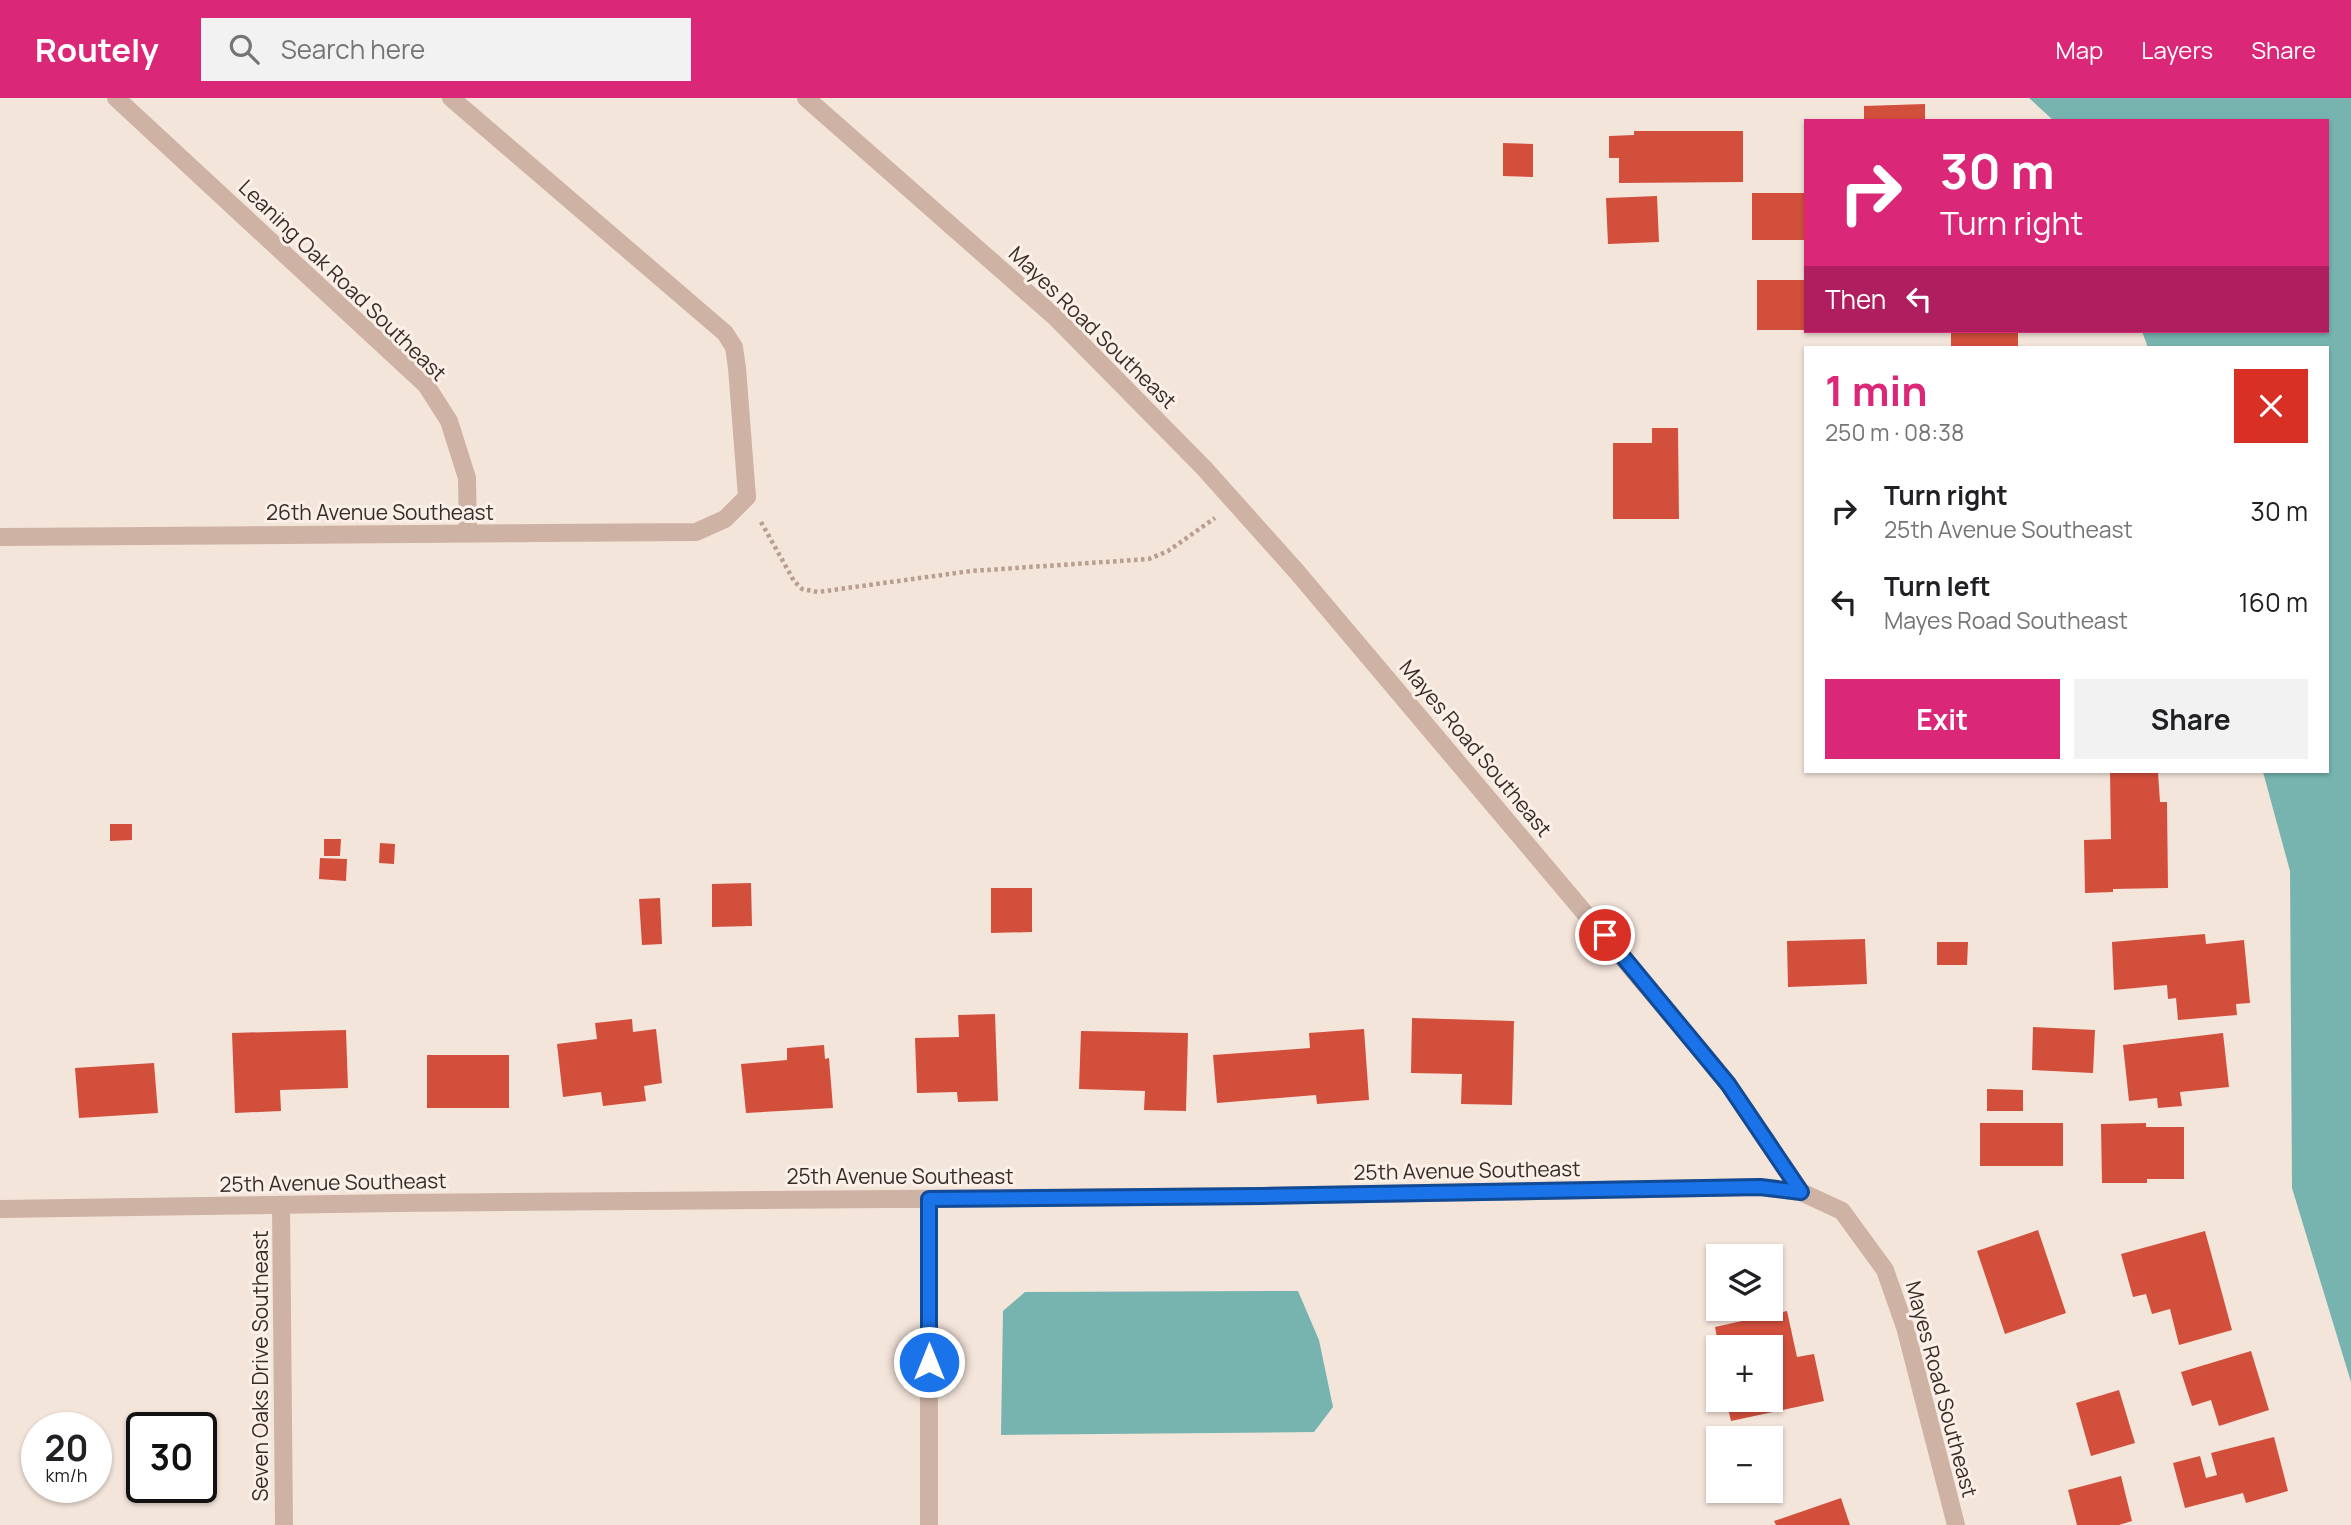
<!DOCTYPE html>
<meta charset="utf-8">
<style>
:root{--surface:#fff;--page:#f2f2f2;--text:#202124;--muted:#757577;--accent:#db2777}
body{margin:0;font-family:Manrope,sans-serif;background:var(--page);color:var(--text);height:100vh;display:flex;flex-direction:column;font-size:26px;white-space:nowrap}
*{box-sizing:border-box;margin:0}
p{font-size:23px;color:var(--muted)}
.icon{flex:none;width:38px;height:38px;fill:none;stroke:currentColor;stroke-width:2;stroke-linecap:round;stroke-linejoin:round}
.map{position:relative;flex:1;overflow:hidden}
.details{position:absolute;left:1804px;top:248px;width:525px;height:427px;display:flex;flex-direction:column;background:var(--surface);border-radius:0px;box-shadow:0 2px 5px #0004}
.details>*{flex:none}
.top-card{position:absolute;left:1804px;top:21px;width:525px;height:214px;border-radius:0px;box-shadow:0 2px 5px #0004;background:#db2777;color:#fff;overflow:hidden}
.tools{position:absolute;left:1706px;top:1146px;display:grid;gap:14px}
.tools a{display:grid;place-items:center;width:77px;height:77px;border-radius:0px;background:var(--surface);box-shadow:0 2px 5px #0004;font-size:35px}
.speed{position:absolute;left:21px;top:1314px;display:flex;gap:14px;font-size:35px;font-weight:700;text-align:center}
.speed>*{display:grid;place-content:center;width:91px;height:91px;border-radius:50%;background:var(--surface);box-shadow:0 2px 5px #0004;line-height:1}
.speed small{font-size:18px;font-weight:400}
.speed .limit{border:4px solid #111;border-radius:10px;background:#fff;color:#111}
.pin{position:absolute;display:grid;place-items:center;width:60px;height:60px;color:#fff;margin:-30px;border:4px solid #fff;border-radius:50%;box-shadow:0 2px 7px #0007}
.me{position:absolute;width:77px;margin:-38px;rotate:0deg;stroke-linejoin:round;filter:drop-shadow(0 0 5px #0008)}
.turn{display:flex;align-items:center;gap:24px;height:147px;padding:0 21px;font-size:32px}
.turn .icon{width:91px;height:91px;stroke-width:2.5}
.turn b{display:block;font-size:49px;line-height:60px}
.then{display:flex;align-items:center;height:66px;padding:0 21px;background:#0003;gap:14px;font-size:26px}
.round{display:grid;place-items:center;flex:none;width:74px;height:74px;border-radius:0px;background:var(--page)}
.head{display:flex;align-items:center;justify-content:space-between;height:119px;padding:0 21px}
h1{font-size:42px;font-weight:700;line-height:52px;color:var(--accent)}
.button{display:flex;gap:14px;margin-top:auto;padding:14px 21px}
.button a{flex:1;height:80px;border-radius:0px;background:var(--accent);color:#fff;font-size:28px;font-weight:700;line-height:80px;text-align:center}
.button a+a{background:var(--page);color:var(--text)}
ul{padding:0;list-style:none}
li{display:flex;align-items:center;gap:21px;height:91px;padding:0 21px}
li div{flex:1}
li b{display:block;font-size:26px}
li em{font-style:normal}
header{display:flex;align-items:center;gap:42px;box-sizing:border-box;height:98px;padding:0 35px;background:var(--accent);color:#fff}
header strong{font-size:33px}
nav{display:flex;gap:38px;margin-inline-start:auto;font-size:24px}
.search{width:490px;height:63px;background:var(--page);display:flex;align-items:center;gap:18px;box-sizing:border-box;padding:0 24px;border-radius:0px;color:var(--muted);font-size:26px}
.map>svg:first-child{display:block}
.water{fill:#77b4b0}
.building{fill:#d24f3c}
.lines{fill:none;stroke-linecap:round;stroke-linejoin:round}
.path{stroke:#ba9d8f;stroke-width:4.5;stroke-dasharray:3.5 3.5;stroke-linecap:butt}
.service{stroke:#ceb3a5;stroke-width:18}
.minor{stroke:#ceb3a5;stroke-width:18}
.route-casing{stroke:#114b97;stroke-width:18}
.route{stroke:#1a73e8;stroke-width:12}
.labels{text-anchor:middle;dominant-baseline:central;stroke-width:6;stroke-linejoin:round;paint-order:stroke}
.street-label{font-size:21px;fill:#392b27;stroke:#fbf0e8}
</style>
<header>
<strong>Routely</strong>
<div class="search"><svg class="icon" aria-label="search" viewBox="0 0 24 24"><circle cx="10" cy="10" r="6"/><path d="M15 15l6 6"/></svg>Search here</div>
<nav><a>Map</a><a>Layers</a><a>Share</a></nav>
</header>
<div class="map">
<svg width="2351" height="1427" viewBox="0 0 2351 1427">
<rect width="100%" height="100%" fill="#f4e5db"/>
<!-- water -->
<path class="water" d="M 2029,0 L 2351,0 L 2351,1284 L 2292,1090 L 2290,773 L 2263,674 L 2328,674 L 2328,250 L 2148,250 L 2142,233 L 2328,233 L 2328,23 L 2054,23 Z
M 1298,1193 L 1319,1242 L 1333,1309 L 1314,1334 L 1001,1337 L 1003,1213 L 1025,1194 Z"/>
<!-- building -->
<path class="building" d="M 1925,6 L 1925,23 L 1864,23 L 1864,8 Z
M 1634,33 L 1743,33 L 1743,84 L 1619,85 L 1619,60 L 1609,60 L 1609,38 L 1634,37 Z
M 1503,45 L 1533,46 L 1533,79 L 1503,78 Z
M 1752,95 L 1806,95 L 1806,142 L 1752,142 Z
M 1657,98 L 1659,144 L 1608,146 L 1606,100 Z
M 1757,182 L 1806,182 L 1806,232 L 1757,232 Z
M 1951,233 L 2018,233 L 2018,248 L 1951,250 Z
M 1652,330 L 1678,330 L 1679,421 L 1613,421 L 1613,345 L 1652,345 Z
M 2110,674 L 2158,674 L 2160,704 L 2167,704 L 2168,790 L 2113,791 L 2113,794 L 2085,795 L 2084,742 L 2111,741 Z
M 110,726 L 132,726 L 132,742 L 110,743 Z
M 324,741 L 341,741 L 340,758 L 324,758 Z
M 380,745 L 395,746 L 394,766 L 379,765 Z
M 320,760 L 347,761 L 346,783 L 319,781 Z
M 751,785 L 752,828 L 712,829 L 712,786 Z
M 991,790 L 1032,790 L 1032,834 L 991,835 Z
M 660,800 L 662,846 L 642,847 L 639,801 Z
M 2205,836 L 2206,846 L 2244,842 L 2250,905 L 2236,906 L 2237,917 L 2178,922 L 2176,900 L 2168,901 L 2167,887 L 2114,892 L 2112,844 Z
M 1865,841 L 1867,886 L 1788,889 L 1787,843 Z
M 1937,844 L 1968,844 L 1967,867 L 1937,867 Z
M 995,916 L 998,1003 L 958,1004 L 957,994 L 917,995 L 915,940 L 959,939 L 958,917 Z
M 1412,920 L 1514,923 L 1512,1007 L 1461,1006 L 1462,976 L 1411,975 Z
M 632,921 L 633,934 L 656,931 L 662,985 L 644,988 L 646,1003 L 603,1008 L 601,994 L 563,999 L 557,946 L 597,941 L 595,925 Z
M 2033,929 L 2095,932 L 2093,975 L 2032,972 Z
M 1364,931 L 1369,1002 L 1317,1006 L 1316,997 L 1217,1005 L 1213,957 L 1310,950 L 1309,935 Z
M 346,932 L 348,990 L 280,992 L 281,1013 L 235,1015 L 232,935 Z
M 1081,933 L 1188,935 L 1186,1013 L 1144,1012 L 1145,993 L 1079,991 Z
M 2223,935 L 2229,989 L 2180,994 L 2182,1008 L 2158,1010 L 2157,1000 L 2129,1003 L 2123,947 Z
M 824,947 L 825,961 L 829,960 L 833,1010 L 746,1015 L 741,966 L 787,962 L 787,950 Z
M 427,957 L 509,957 L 509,1010 L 427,1010 Z
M 154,965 L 158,1015 L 79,1020 L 75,970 Z
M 1987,991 L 2023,992 L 2023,1013 L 1987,1013 Z
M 1980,1025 L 2063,1025 L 2063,1068 L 1980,1068 Z
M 2146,1025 L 2146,1029 L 2184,1029 L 2184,1081 L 2147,1081 L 2147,1085 L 2102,1085 L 2101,1026 Z
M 2038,1132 L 2066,1215 L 2005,1236 L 1977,1153 Z
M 2205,1133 L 2232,1232 L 2179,1247 L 2170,1211 L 2152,1216 L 2146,1196 L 2133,1199 L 2121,1156 Z
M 1787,1213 L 1797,1259 L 1814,1256 L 1824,1303 L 1731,1323 L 1726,1302 L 1771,1302 L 1771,1250 L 1719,1250 L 1715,1229 Z
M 2251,1253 L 2269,1312 L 2219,1328 L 2211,1302 L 2192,1308 L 2181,1274 Z
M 2119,1292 L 2135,1345 L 2091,1358 L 2076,1305 Z
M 2274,1339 L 2288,1393 L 2246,1405 L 2243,1395 L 2185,1410 L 2173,1365 L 2200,1358 L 2206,1380 L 2217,1377 L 2211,1355 Z
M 2121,1378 L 2132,1423 L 2119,1427 L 2077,1427 L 2068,1392 Z
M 1841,1400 L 1850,1427 L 1776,1427 L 1774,1423 Z"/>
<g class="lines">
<!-- path -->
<path class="path" d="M 761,424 L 794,483 L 802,491 L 818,494 L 971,473 L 1149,461 L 1168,453 L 1215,420"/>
<!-- service -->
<path class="service" d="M 451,0 L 725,235 L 734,249 L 737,270 L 747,399"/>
<!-- minor -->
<path class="minor" d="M 116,0 L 426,287 L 449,323 L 467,380 L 468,436
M 806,0 L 1055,219 L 1204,370 L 1297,474 L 1702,954 L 1728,986 L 1801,1094 L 1842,1113 L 1885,1172 L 1905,1229 L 1956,1427
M 0,439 L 696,434 L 725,421 L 747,399
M 929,1101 L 929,1427
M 281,1108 L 284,1427
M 0,1111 L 398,1105 L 1262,1098 L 1760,1089 L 1801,1094"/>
</g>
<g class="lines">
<defs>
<path id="route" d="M 929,1264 L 929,1101 L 1262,1098 L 1760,1089 L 1801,1094 L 1728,986 L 1605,837"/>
</defs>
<!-- route casing -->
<use href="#route" class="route-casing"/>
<!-- route -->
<use href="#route" class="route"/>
</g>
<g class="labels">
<!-- street labels -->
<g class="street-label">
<text transform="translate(343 182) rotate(44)">Leaning Oak Road Southeast</text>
<text transform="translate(1093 229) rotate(44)">Mayes Road Southeast</text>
<text x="380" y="414">26th Avenue Southeast</text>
<text transform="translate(1476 650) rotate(50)">Mayes Road Southeast</text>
<text transform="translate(1467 1072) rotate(-1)">25th Avenue Southeast</text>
<text x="900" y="1078">25th Avenue Southeast</text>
<text transform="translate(333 1084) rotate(-1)">25th Avenue Southeast</text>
<text transform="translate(260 1268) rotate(-90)">Seven Oaks Drive Southeast</text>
<text transform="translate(1942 1291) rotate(75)">Mayes Road Southeast</text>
</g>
</g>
</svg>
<div class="tools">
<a><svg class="icon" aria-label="layers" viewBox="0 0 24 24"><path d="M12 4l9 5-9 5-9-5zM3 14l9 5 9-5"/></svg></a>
<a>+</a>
<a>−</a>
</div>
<div class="speed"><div>20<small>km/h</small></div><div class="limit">30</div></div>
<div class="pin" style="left:1605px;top:837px;background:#d93025"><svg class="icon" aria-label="arrive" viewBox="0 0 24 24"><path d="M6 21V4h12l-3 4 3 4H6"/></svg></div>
<svg class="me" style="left:929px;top:1264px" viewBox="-20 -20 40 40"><circle r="17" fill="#1a73e8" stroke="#fff" stroke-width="3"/><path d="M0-11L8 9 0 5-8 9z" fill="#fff"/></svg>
<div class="top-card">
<div class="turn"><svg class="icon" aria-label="right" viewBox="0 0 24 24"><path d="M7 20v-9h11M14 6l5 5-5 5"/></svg><div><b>30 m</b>Turn right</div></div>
<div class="then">Then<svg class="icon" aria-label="left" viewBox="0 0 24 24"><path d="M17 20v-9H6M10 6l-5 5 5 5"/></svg></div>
</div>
<section class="details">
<div class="head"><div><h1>1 min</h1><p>250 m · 08:38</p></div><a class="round" style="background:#d93025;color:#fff"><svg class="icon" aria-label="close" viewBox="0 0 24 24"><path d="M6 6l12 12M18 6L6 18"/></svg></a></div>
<ul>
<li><svg class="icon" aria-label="right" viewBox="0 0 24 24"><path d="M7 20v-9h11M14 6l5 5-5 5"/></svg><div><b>Turn right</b><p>25th Avenue Southeast</p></div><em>30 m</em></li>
<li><svg class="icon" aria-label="left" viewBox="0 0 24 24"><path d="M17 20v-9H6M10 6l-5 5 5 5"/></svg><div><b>Turn left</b><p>Mayes Road Southeast</p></div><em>160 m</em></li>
</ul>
<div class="button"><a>Exit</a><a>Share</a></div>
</section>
</div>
